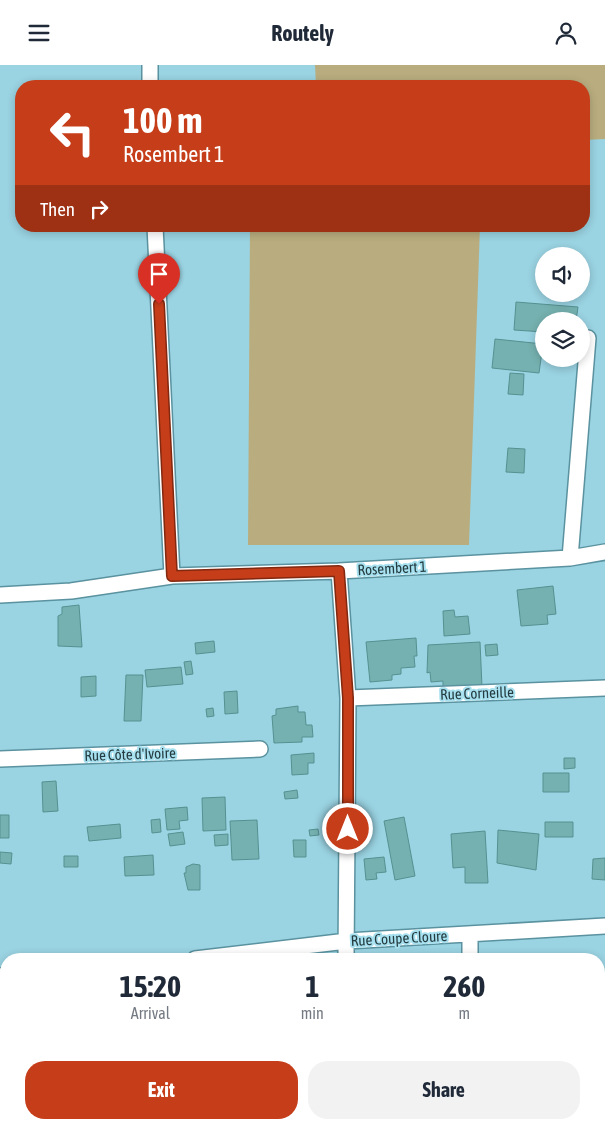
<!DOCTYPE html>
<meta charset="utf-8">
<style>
:root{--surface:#fff;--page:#f2f2f3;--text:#1f2937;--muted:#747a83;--accent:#c63d19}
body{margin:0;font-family:"Asap Condensed",sans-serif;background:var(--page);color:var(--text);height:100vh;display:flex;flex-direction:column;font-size:19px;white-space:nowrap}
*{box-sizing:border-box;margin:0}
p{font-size:16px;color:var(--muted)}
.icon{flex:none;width:28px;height:28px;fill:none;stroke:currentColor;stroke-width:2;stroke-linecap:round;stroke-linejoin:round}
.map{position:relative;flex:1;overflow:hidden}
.panel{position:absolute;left:0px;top:888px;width:605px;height:176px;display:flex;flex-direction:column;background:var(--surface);border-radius:20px 20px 0 0;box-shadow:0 2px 8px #0003}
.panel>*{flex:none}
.guide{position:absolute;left:15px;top:15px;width:575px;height:152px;border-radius:20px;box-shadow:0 2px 8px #0003;background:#c63d19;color:#fff;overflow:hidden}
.fabs{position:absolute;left:535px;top:182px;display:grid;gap:10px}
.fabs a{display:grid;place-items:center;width:55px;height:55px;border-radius:50%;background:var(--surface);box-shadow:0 2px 8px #0003;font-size:25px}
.pin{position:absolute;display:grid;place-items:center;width:42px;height:42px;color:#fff;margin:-51px -21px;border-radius:50% 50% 50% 0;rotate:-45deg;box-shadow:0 0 5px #0007}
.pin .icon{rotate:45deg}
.me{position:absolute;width:55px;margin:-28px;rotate:0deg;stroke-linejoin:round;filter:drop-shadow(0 0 4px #0008)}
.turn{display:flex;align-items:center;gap:18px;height:105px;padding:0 25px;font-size:22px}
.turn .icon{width:65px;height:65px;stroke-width:2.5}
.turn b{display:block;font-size:35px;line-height:42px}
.then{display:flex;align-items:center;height:48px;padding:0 25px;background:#0003;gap:10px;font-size:19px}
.eta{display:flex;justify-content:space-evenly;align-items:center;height:85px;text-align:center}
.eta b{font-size:30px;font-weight:700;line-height:35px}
.action{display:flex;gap:10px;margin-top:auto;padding:10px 25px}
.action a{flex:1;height:58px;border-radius:20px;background:var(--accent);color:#fff;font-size:20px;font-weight:700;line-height:58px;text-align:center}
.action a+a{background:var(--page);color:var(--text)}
header{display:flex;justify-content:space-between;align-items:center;height:65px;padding:0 25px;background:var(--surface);font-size:22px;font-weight:700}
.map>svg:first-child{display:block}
.green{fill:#b9ad7f}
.building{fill:#75b1b0;stroke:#569191}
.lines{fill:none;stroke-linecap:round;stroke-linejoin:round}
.minor-casing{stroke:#5a929f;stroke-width:18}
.minor{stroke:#fff;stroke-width:15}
.route-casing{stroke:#812810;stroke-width:12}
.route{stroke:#c63d19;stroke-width:9}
.labels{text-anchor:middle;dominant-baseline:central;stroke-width:4;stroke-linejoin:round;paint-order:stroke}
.street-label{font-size:15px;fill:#243c41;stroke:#a7e0ef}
</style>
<header><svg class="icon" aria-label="menu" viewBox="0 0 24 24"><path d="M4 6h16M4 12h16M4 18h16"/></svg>Routely<svg class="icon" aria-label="person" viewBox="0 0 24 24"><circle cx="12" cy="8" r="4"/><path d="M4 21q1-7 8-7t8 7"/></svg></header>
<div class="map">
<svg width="605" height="1063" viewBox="0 0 605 1063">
<rect width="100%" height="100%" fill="#9ad3e2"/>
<!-- green -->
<path class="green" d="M 315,0 L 605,0 L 605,74 L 584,75 L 584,21 L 316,21 Z
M 250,161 L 480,161 L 469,480 L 248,480 Z"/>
<!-- building -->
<path class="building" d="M 516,237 L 578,242 L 576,256 L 544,256 L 544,267 L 514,265 Z
M 495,274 L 543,279 L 539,308 L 492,303 Z
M 510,308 L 524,309 L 523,330 L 508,329 Z
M 508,383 L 525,384 L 524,408 L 506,407 Z
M 553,521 L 556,549 L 547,550 L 548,559 L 521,561 L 517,525 Z
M 79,540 L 82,582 L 58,581 L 58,551 L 62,549 L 62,542 Z
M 454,545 L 455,552 L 468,551 L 470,569 L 444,571 L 443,546 Z
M 416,573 L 417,591 L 414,591 L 415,602 L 401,603 L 401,609 L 392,610 L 392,615 L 370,617 L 366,577 Z
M 214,576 L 215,587 L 196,589 L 195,578 Z
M 480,577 L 482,622 L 443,624 L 443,616 L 431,617 L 430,607 L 427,608 L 428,580 Z
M 497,579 L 498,590 L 486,591 L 485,580 Z
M 191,596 L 193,609 L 186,610 L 184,597 Z
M 181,602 L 183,619 L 147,622 L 145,605 Z
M 126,610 L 143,610 L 141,656 L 124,656 Z
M 96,611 L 96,631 L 81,632 L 81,612 Z
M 237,626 L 238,648 L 225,649 L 224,627 Z
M 298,641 L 298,647 L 305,647 L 306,660 L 312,660 L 313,672 L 302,672 L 302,677 L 274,678 L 272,651 L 276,650 L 276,644 Z
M 213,643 L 214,651 L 207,652 L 206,644 Z
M 314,688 L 314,698 L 308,698 L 308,709 L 292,710 L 291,690 Z
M 564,693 L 575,693 L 575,703 L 564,704 Z
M 543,708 L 569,708 L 569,727 L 543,727 Z
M 56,716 L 58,746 L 43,747 L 42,717 Z
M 297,725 L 298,733 L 285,734 L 284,727 Z
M 225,732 L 226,765 L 203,766 L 202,733 Z
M 187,742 L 188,755 L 179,756 L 180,764 L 167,765 L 165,744 Z
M 0,750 L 9,750 L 9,773 L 0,773 Z
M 404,752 L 415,811 L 395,815 L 384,756 Z
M 160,754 L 161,767 L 152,768 L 151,755 Z
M 257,755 L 259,794 L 232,795 L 230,756 Z
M 545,757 L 573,757 L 573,772 L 545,772 Z
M 120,759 L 121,773 L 89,776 L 87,762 Z
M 318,764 L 319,770 L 310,771 L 309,765 Z
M 498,765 L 539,769 L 536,805 L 497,798 Z
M 485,766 L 488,818 L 465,818 L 465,802 L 453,803 L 451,769 Z
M 183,767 L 185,779 L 170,781 L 168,769 Z
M 228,769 L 228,780 L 215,781 L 214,770 Z
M 293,775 L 306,775 L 306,792 L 294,792 Z
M 0,787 L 12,788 L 11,799 L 0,798 Z
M 153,790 L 154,810 L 125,811 L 124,792 Z
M 64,791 L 78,791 L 78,802 L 64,802 Z
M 384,792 L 386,807 L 376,808 L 377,814 L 366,815 L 364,794 Z
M 605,793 L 605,815 L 592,814 L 593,794 Z
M 193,799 L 200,800 L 200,825 L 188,825 L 184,808 L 186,808 L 186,802 Z
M 474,1061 L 496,1061 L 496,1063 L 474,1063 Z"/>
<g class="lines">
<defs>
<path id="minor" d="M 150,21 L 150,0
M 155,161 L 172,511
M 570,493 L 588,273
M 339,506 L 348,633 L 346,894
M 0,530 L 71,526 L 172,511 L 339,506 L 570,493 L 605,487
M 348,633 L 605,623
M 0,694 L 260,684
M 195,894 L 347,876 L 605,861
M 470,894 L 470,869
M 0,911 L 6,911
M 170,1058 L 170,1063
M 295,1058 L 295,1063
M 467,1058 L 467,1063"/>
</defs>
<!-- minor casing -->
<use href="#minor" class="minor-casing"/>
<!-- minor -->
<use href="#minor" class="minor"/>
</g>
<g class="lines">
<defs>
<path id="route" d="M 159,239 L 172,511 L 339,506 L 348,633 L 348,764"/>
</defs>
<!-- route casing -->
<use href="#route" class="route-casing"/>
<!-- route -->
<use href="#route" class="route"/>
</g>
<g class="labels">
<!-- street labels -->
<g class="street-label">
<text transform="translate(392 503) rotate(-3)">Rosembert 1</text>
<text transform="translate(477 628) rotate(-2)">Rue Corneille</text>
<text transform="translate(130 689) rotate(-2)">Rue Côte d'Ivoire</text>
<text transform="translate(399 873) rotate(-3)">Rue Coupe Cloure</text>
</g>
</g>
</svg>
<div class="fabs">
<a><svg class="icon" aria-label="sound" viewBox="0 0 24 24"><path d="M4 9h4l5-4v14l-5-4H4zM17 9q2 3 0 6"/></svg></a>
<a><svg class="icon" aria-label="layers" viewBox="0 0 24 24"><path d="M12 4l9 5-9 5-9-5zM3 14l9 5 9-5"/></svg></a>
</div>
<div class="pin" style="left:159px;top:239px;background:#d93025"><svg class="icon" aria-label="arrive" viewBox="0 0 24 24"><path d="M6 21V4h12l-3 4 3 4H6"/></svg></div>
<svg class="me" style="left:348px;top:764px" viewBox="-20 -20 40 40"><circle r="17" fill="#c63d19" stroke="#fff" stroke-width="3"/><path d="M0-11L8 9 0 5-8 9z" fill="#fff"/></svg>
<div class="guide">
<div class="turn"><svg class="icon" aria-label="left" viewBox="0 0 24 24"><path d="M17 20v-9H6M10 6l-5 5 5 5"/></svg><div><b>100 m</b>Rosembert 1</div></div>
<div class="then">Then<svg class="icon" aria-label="right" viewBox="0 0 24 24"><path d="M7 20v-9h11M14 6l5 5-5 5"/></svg></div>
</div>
<section class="panel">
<div class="eta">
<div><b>15:20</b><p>Arrival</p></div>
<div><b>1</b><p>min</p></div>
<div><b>260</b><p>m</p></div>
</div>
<div class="action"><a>Exit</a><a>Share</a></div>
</section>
</div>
